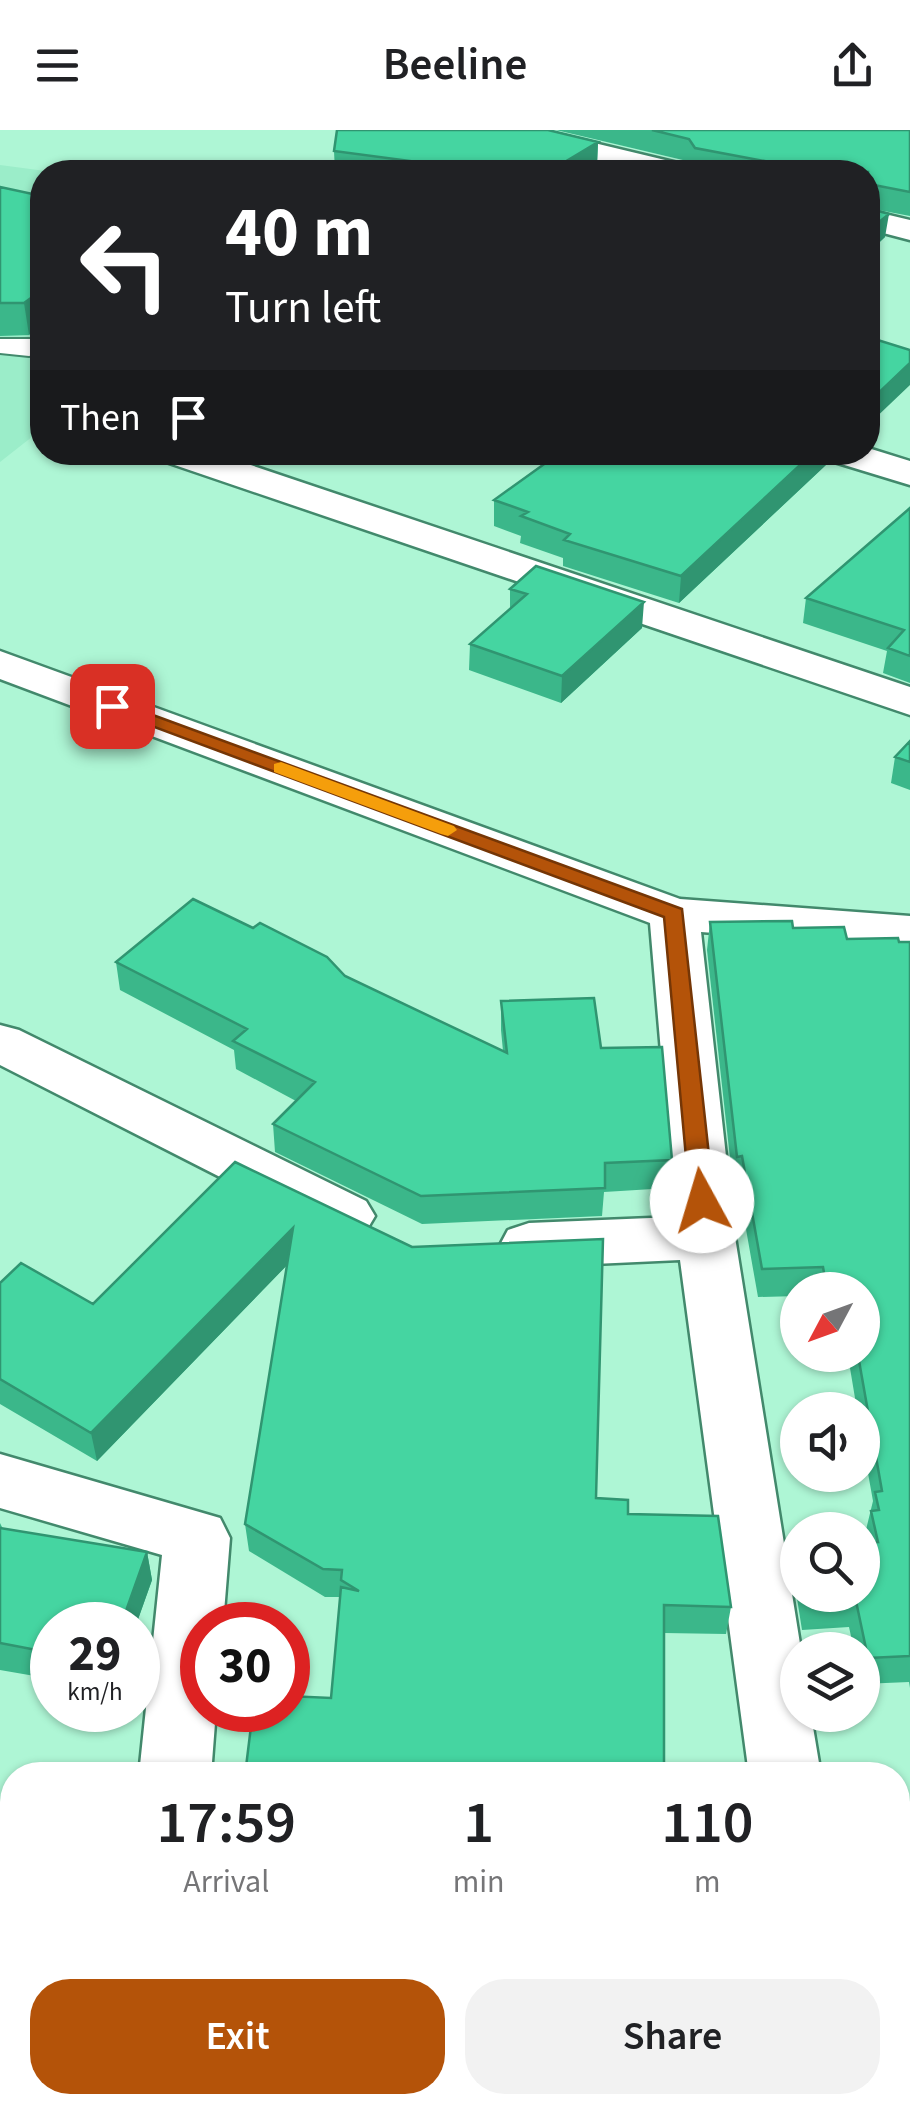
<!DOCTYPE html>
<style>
:root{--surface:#fff;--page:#f2f2f2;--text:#202124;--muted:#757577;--accent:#b45309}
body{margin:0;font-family:"Source Sans 3",sans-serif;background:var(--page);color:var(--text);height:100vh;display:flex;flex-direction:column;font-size:38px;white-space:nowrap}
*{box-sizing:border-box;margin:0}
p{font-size:32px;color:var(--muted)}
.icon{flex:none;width:55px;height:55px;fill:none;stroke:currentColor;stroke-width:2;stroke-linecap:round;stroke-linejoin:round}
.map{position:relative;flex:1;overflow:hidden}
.drawer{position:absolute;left:0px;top:1632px;width:910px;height:352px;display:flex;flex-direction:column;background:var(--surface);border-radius:40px 40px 0 0;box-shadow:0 2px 8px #0004}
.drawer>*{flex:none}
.top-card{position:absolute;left:30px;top:30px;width:850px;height:305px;border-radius:40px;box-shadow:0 2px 8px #0004;background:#202124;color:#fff;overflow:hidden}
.needle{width:65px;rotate:229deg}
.buttons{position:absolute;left:780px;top:1142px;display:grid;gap:20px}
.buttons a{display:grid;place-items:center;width:100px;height:100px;border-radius:50%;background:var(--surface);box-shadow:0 2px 8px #0004;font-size:50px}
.speed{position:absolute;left:30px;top:1472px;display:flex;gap:20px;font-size:50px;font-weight:700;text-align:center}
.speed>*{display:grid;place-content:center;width:130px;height:130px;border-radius:50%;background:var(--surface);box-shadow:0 2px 8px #0004;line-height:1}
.speed small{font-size:25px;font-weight:400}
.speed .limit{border:15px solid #d22;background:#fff;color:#111}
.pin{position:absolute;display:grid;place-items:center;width:85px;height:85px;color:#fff;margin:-42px;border-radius:20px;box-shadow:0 5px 15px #0006}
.me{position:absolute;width:110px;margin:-55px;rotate:354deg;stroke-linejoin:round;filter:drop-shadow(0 0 8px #0008)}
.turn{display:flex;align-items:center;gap:35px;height:210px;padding:0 30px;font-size:45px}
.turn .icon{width:130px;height:130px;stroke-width:2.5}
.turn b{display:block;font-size:70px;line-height:85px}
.then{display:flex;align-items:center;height:95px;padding:0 30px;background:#0003;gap:20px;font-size:38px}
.eta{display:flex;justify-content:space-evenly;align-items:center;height:170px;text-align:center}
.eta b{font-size:60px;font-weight:600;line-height:70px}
.action{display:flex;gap:20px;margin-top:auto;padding:20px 30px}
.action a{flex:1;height:115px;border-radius:40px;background:var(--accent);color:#fff;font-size:40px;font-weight:600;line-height:115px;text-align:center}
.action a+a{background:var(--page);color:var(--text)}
header{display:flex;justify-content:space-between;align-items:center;height:130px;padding:0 30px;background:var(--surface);font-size:45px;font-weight:600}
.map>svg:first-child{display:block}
.built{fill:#9bedc9}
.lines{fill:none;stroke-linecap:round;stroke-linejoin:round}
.service-casing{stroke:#42896c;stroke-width:4}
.minor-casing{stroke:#42896c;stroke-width:5}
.service{fill:#fff;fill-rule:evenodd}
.minor{fill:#fff;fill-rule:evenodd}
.wall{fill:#3bb78a}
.shaded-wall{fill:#309571}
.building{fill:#45d5a1;stroke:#309571;stroke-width:2.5}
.route{fill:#b45309;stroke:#753606;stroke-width:2.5}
.slow{fill:#f59e0b}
</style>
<header><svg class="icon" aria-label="menu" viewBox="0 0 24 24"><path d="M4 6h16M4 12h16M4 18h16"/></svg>Beeline<svg class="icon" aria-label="share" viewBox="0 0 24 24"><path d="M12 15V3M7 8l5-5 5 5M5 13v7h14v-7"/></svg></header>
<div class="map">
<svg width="910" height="1983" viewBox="0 0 910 1983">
<rect width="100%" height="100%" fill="#aef6d5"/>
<!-- built -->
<path class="built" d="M 0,35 L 53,42 L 42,42 L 42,299 L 0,332 Z"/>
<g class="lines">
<defs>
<path id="service" d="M 0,209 L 42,209 L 42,223 L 29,226 L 0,223 Z"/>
<path id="minor" d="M 488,0 L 540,0 L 686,35 L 690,42 L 640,42 L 493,6 Z
M 868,80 L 910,90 L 910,110 L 868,99 Z
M 868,318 L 910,331 L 910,355 L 828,330 L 822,322 L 868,322 Z
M 154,322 L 212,322 L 910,557 L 910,585 L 160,330 Z
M 0,521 L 680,769 L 910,786 L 910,818 L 701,802 L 735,1107 L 801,1520 L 798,1520 L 798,1585 L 811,1585 L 821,1645 L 749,1645 L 680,1130 L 529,1137 L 508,1130 L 500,1115 L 508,1100 L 529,1093 L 675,1087 L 650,793 L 0,549 Z
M 0,895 L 19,900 L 366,1071 L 375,1086 L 366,1101 L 346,1107 L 326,1101 L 0,935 Z
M 0,1324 L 220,1388 L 230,1408 L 223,1495 L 202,1495 L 202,1580 L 216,1580 L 211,1645 L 139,1645 L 162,1425 L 0,1378 Z
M 0,1780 L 12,1781 L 12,1855 L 0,1854 Z
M 898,1809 L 910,1809 L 910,1885 L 898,1885 Z"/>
</defs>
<!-- service casing -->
<use href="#service" class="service-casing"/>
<!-- minor casing -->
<use href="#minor" class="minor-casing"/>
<!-- service -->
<use href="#service" class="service"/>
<!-- minor -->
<use href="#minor" class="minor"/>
</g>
<!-- wall -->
<path class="wall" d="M 556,0 L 910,0 L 910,86 L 868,78 L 885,107 L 868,123 L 868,42 L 699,42 L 693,41 L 687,31 Z
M 598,12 L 597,35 L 585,42 L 335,42 L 334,21 Z
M 0,57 L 42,66 L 29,205 L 0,206 Z
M 548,322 L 828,322 L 827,334 L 679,473 L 563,436 L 563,428 L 520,413 L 521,406 L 494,396 L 494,370 L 549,331 L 547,331 Z
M 910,378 L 910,553 L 883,543 L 887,521 L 803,493 L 806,468 Z
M 510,459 L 642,498 L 561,573 L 469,540 L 470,514 L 510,479 Z
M 910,611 L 910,660 L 891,653 L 895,627 Z
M 710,792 L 793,798 L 847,809 L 910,812 L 910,1558 L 909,1552 L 862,1554 L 862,1520 L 854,1520 L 849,1497 L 802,1500 L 793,1443 L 798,1418 L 798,1465 L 862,1465 L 865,1413 L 864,1408 L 873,1371 L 862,1310 L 862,1280 L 857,1280 L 849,1232 L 831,1232 L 829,1225 L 862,1225 L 862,1160 L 798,1160 L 798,1166 L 758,1167 L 738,1054 L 733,1055 L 707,820 Z
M 116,832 L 345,846 L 503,921 L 501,900 L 501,871 L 601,918 L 672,1030 L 669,1058 L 604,1062 L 602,1086 L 422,1094 L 275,1022 L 273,994 L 296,971 L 236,939 L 234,920 L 120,860 Z
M 235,1032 L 596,1368 L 628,1384 L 731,1477 L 726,1504 L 664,1503 L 664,1633 L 724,1645 L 331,1568 L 340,1467 L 325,1467 L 249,1421 L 245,1394 L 287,1135 L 97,1331 L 0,1274 L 0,1153 L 93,1174 Z
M 0,1393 L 3,1399 L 147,1422 L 152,1450 L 136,1495 L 52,1495 L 52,1549 L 0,1540 Z"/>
<!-- shaded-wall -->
<path class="shaded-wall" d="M 598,12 L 597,35 L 585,42 L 548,42 Z
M 889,84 L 885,107 L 868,123 L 868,101 Z
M 42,160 L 42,195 L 29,205 L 24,173 Z
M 910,233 L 910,255 L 868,295 L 868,273 Z
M 814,322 L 828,322 L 827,334 L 679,473 L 681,446 Z
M 644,472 L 642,498 L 561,573 L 562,546 Z
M 293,1098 L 295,1127 L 97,1331 L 91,1303 Z
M 147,1422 L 152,1450 L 136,1495 L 121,1495 Z"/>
<!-- building -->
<path class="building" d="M 337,0 L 548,0 L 598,12 L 548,42 L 428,42 L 440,35 L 334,21 Z
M 652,0 L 910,0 L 910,62 L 869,54 L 868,78 L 889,84 L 868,101 L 868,42 L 823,42 L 695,18 L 689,9 Z
M 0,57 L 42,66 L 42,160 L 24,173 L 0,173 Z
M 868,207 L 910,220 L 910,233 L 868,273 Z
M 561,322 L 814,322 L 681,446 L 564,410 L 570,404 L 521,386 L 528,382 L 494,370 Z
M 910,378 L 910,526 L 888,518 L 904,500 L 806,468 Z
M 536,436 L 644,472 L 562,546 L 470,514 L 527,464 L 510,459 Z
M 910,611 L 910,632 L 895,627 Z
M 193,769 L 253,798 L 260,793 L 327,827 L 345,846 L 507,923 L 501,871 L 594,868 L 601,918 L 662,917 L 672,1030 L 605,1033 L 605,1058 L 421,1066 L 273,994 L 315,952 L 233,911 L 247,899 L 116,832 Z
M 792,791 L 793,798 L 844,797 L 847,809 L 898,808 L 899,812 L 910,812 L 910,1526 L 868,1528 L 856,1471 L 807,1473 L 806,1465 L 862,1465 L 862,1413 L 878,1412 L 871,1381 L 879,1380 L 875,1362 L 882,1361 L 858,1225 L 862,1225 L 862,1160 L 827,1160 L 823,1137 L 762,1139 L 742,1026 L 737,1027 L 710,792 Z
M 235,1032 L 412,1117 L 603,1109 L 596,1368 L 628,1370 L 628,1384 L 718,1386 L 731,1477 L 664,1475 L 664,1633 L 723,1635 L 724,1645 L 245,1645 L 253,1580 L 288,1580 L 288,1566 L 331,1568 L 341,1457 L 359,1461 L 341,1450 L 342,1440 L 323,1439 L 245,1394 L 293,1098 L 91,1303 L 0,1249 L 0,1153 L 21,1133 L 93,1174 Z
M 0,1398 L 147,1422 L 121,1495 L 52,1495 L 52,1523 L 0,1513 Z"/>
<!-- route -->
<path class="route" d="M 112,570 L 682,779 L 714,1071 L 711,1077 L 702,1080 L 690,1071 L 664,787 L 106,579 L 106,572 Z"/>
<!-- slow -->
<path class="slow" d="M 281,632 L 454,696 L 457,700 L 448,706 L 441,704 L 274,642 L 274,634 Z"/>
</svg>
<div class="buttons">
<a><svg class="needle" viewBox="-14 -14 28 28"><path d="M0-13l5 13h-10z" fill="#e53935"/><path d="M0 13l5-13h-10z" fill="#757577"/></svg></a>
<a><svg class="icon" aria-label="sound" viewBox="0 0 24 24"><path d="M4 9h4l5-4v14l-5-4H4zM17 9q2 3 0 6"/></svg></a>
<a><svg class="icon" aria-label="search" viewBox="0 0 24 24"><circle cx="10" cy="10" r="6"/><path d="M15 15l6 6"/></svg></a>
<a><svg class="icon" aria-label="layers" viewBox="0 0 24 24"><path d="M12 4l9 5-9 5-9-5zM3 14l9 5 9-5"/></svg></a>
</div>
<div class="speed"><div>29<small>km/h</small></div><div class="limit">30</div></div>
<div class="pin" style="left:112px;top:576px;background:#d93025"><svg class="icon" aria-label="arrive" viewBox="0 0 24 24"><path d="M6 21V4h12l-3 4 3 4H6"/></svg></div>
<svg class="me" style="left:702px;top:1071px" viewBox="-20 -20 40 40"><circle r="19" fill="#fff"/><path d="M0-13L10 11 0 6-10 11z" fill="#b45309"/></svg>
<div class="top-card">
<div class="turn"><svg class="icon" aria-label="left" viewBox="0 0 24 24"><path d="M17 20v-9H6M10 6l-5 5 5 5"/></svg><div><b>40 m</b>Turn left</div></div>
<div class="then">Then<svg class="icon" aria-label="arrive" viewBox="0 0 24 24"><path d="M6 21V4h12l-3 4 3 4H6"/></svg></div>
</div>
<section class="drawer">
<div class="eta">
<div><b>17:59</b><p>Arrival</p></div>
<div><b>1</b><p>min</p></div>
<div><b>110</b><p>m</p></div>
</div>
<div class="action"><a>Exit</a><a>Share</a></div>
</section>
</div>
